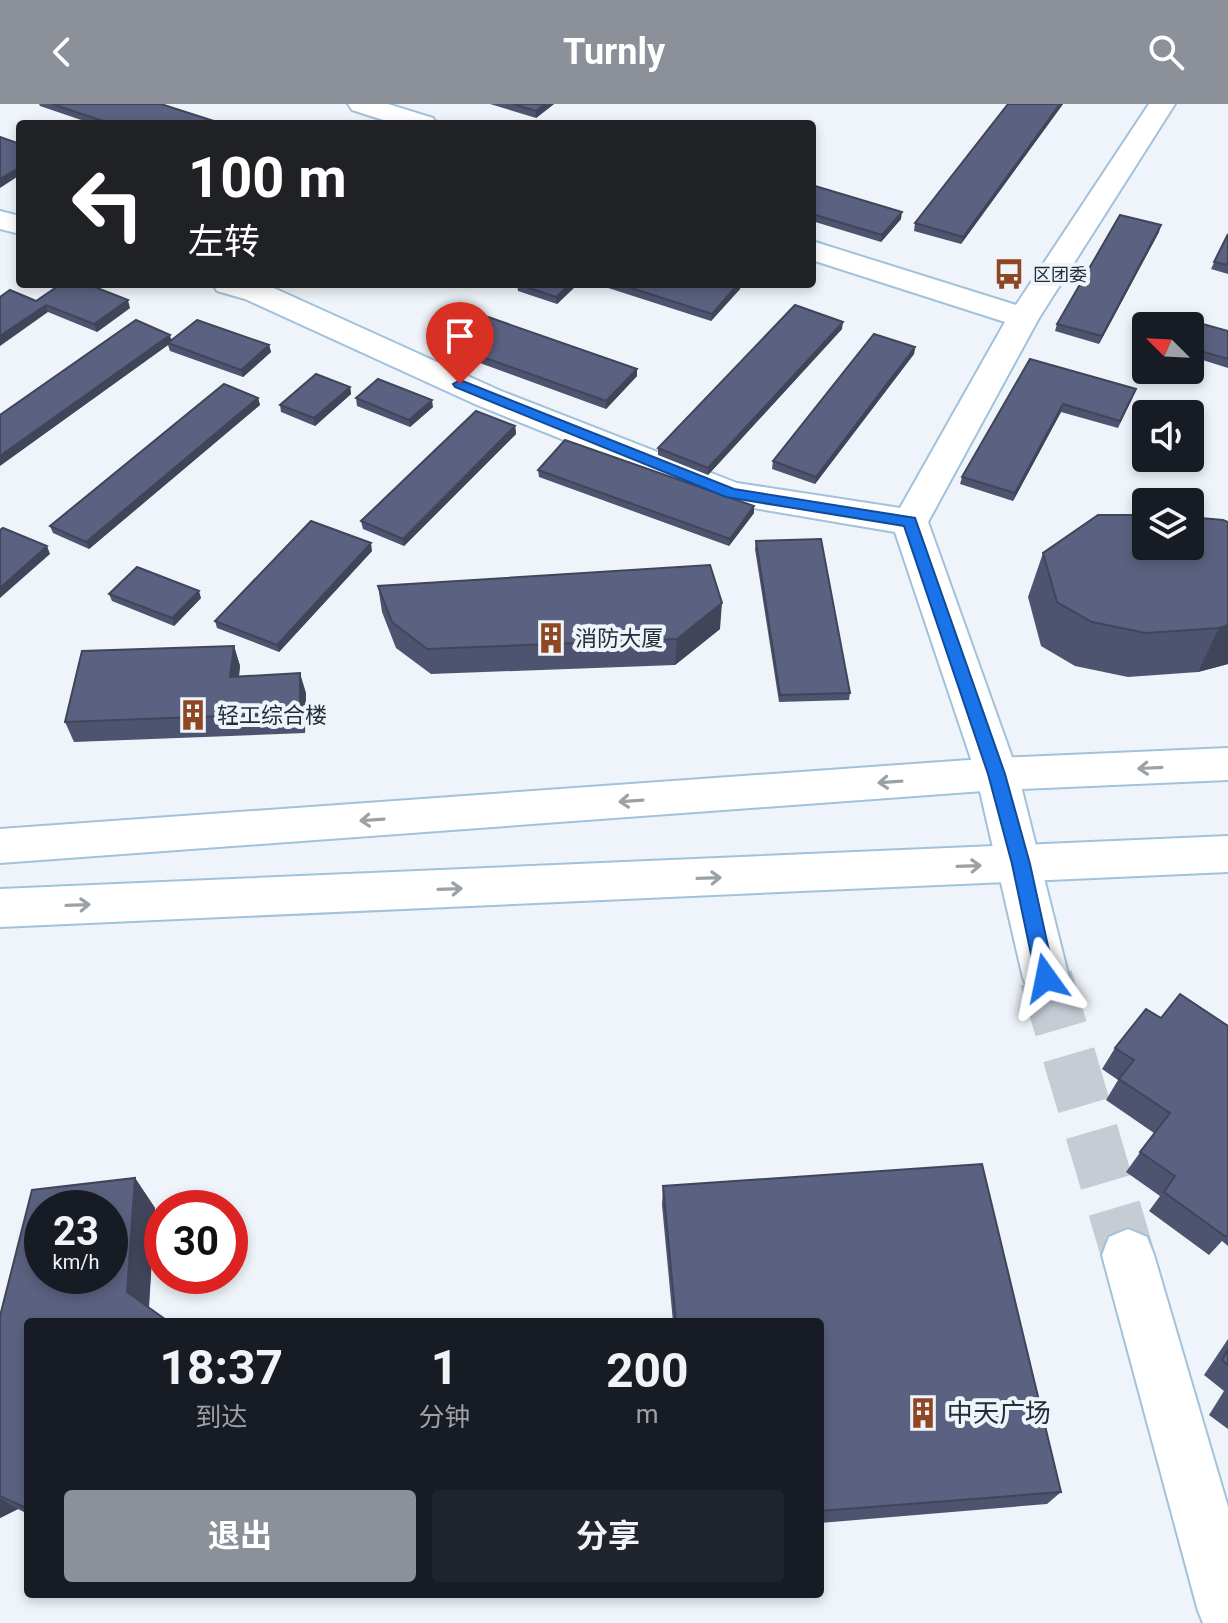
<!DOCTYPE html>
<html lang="zh">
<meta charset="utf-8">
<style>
:root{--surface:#171b24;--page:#20242c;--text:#f1f3f6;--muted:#9ea1a6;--accent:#8c9099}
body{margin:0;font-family:Roboto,"Noto Sans SC",sans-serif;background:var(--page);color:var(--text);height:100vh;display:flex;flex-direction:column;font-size:30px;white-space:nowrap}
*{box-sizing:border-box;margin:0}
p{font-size:26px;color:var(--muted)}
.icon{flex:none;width:44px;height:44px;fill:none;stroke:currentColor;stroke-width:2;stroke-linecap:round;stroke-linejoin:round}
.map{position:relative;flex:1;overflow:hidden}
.side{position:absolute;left:24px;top:1214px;width:800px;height:280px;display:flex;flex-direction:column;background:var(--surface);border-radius:8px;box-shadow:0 4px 12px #0003}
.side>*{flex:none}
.guide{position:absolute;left:16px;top:16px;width:800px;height:168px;border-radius:8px;box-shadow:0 4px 12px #0003;background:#202124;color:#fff;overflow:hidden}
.needle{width:52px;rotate:294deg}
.controls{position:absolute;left:1132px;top:208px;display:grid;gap:16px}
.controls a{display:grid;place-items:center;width:72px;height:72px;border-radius:8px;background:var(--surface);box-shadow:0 4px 12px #0003;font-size:40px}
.speed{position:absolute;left:24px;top:1086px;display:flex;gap:16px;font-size:40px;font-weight:700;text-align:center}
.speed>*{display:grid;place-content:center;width:104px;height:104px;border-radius:50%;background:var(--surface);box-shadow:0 4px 12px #0003;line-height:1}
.speed small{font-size:20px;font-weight:400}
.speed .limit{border:12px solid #d22;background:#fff;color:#111}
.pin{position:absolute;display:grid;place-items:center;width:68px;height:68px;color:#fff;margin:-82px -34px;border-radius:50% 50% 50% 0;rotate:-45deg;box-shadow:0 0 8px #0007}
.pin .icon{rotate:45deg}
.me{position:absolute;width:88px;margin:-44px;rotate:348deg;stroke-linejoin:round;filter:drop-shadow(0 0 6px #0008)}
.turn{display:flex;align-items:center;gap:28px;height:168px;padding:0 40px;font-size:36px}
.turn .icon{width:104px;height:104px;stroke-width:2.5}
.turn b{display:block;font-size:56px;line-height:68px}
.eta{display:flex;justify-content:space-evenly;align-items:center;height:136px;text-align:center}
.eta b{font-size:48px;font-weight:700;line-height:56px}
.button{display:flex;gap:16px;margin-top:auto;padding:16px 40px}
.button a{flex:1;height:92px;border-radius:8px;background:var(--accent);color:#fff;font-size:32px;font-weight:700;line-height:92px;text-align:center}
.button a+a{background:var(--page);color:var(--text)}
header{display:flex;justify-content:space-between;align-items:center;height:104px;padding:0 40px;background:var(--accent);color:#fff;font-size:36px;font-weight:700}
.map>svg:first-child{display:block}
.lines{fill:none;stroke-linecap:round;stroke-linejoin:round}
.minor-tunnel{stroke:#c5ccd3;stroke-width:53;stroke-dasharray:53 27;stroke-linecap:butt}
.minor-casing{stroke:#a2c2db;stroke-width:4}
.major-casing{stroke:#a2c2db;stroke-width:4}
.minor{fill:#fff;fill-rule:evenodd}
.major{fill:#fff;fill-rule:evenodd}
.wall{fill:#4e546f}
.shaded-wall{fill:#40455a}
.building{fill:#5b6281;stroke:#40455a;stroke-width:2;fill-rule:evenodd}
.oneway{stroke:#9ba1a5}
.route{fill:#1a73e8;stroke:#114b97;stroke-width:2}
.labels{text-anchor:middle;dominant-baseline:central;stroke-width:8;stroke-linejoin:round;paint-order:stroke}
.far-poi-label{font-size:18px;fill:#212e38;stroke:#eef4fa;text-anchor:start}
.poi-label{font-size:22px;fill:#212e38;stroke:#eef4fa;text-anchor:start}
.near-poi-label{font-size:26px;fill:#212e38;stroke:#eef4fa;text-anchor:start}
</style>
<header><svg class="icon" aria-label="back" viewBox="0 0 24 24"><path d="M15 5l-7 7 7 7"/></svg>Turnly<svg class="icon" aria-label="search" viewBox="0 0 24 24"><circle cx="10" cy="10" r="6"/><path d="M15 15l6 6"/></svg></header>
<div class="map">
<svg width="1228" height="1519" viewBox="0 0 1228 1519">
<rect width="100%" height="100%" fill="#eef4fa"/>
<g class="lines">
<!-- minor-tunnel -->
<path class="minor-tunnel" d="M 1046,874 L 1128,1151"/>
<defs>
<path id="minor" d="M 348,0 L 388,0 L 433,14 L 437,20 L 396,20 L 352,6 Z
M 1149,0 L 1175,0 L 1039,214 L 928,418 L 1018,670 L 1069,874 L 1062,888 L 1046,894 L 1030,888 L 1023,874 L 976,670 L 895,428 L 718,398 L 477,301 L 245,195 L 217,187 L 213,180 L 267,181 L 501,287 L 737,379 L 900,404 L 1005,218 L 812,156 L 812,137 L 1016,201 Z
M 0,107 L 20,112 L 20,130 L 0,125 Z
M 1128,1125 L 1147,1133 L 1154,1151 L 1228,1403 L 1228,1519 L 1203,1519 L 1198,1507 L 1102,1151 L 1109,1133 Z"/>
<path id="major" d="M 1228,644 L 1228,676 L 997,686 L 0,759 L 0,725 L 997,654 Z
M 1228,732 L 1228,768 L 0,823 L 0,785 Z"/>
</defs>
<!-- minor casing -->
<use href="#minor" class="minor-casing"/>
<!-- major casing -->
<use href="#major" class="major-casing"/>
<!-- minor -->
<use href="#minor" class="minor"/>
<!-- major -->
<use href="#major" class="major"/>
</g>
<!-- wall -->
<path class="wall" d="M 39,0 L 161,0 L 223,20 L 93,20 L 40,2 Z
M 490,0 L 554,0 L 536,14 Z
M 1008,0 L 1063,0 L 961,140 L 914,127 L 915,119 Z
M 812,85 L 901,115 L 881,138 L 812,117 Z
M 1159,128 L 1099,240 L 1055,227 L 1057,220 Z
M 1228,130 L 1228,170 L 1211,165 Z
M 517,180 L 578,180 L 557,200 L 518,187 Z
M 602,180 L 741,180 L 740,185 L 711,217 L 602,182 Z
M 36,197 L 130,204 L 97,228 L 48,208 Z
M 1190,222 L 1228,227 L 1228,264 L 1190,252 Z
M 842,225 L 708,371 L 658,351 L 658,344 Z
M 172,236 L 269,241 L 271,248 L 243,273 L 170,247 L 168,241 L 0,361 L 0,311 Z
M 435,236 L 637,272 L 606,305 L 436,243 Z
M 915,243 L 914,250 L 815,380 L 772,365 L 773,357 Z
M 1030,255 L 1133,293 L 1118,324 L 1061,308 L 1013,397 L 960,380 L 962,373 Z
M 350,283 L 351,290 L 315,322 L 281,308 L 280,301 Z
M 258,294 L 260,301 L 89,445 L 53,429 L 50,422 Z
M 356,294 L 433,303 L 410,323 L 357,302 Z
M 515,322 L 516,330 L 404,442 L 363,425 L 361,417 Z
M 538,366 L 754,402 L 754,409 L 729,442 L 539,373 Z
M 1228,418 L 1228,560 L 1198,568 L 1128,573 L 1075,562 L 1041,542 L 1028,493 L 1043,449 Z
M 756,437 L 850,589 L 849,596 L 779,598 L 755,445 Z
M 372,447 L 279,548 L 217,524 L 215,517 Z
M 378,482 L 720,525 L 675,561 L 431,570 L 396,544 L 382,508 Z
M 109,490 L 201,494 L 174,522 L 112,497 Z
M 234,542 L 240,562 L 239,573 L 306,589 L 305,629 L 74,638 L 65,618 Z
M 1161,914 L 1228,922 L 1228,1142 L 1222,1137 L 1209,1151 L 1149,1107 L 1160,1092 L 1126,1068 L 1154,1029 L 1106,996 L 1118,976 L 1102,965 L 1115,944 Z
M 135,1074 L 155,1104 L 149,1204 L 28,1218 L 28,1410 L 18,1405 L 0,1414 L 0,1212 Z
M 663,1082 L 1061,1388 L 1047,1400 L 820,1419 L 820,1218 L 673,1218 L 662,1101 Z
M 1228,1235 L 1228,1325 L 1209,1311 L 1224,1287 L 1204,1271 Z"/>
<!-- shaded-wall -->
<path class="shaded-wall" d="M 545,0 L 554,0 L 536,14 L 536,7 Z
M 1060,0 L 1063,0 L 961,140 L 963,133 Z
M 20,63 L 20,71 L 0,84 L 0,75 Z
M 902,108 L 901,115 L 881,138 L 882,131 Z
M 1161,121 L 1159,128 L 1099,240 L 1102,232 Z
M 570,180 L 578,180 L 557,200 L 556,193 Z
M 738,180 L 741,180 L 740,185 L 711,217 L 712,210 Z
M 128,196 L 130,204 L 97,228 L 94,220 Z
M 46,201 L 48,208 L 0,242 L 0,232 Z
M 843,218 L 842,225 L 708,371 L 708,364 Z
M 170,231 L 172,238 L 168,239 L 168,241 L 0,362 L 0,352 Z
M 269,241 L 271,248 L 243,273 L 241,266 Z
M 915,243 L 914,250 L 815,380 L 816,373 Z
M 637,265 L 637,272 L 606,305 L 606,297 Z
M 350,283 L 351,290 L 315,322 L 314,314 Z
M 258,294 L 260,301 L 89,445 L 86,438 Z
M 432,296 L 433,303 L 410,323 L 409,316 Z
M 1063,300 L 1061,308 L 1013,397 L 1015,389 Z
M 515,322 L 516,330 L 404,442 L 403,435 Z
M 754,402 L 754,409 L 729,442 L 730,435 Z
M 371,439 L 372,447 L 279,548 L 277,541 Z
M 47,442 L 50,450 L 0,494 L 0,484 Z
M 199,487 L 201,494 L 174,522 L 172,514 Z
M 722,499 L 720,525 L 675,561 L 677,535 Z
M 1228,521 L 1228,560 L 1198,568 L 1219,524 Z
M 234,542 L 240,562 L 236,594 L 230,573 Z
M 300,569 L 306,589 L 305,629 L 300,609 Z
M 135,1074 L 155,1104 L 148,1214 L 127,1188 Z
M 0,1394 L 18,1405 L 0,1414 Z"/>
<!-- building -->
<path class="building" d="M 52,0 L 161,0 L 223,20 L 112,20 Z
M 513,0 L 545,0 L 536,7 Z
M 1008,0 L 1060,0 L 963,133 L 915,119 Z
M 0,33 L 20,40 L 20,63 L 0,75 Z
M 815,82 L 902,108 L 882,131 L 812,110 L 812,85 Z
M 1120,111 L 1161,121 L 1102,232 L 1057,220 Z
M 1228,130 L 1228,161 L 1214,158 Z
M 61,180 L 87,180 L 128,196 L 94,220 L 46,201 L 0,232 L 0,193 L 10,186 L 36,197 Z
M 518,180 L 570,180 L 556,193 Z
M 619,180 L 738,180 L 712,210 Z
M 795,201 L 843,218 L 708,364 L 658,344 Z
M 468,206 L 637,265 L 606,297 L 435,236 Z
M 1181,214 L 1228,227 L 1228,255 L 1190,244 L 1190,222 L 1177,222 Z
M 136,216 L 170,231 L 0,352 L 0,311 Z
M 197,216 L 269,241 L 241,266 L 168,239 Z
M 874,230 L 915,243 L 816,373 L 773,357 Z
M 1030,255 L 1136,285 L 1120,317 L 1063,300 L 1015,389 L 962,373 Z
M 316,270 L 350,283 L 314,314 L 280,301 Z
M 378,275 L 432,296 L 409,316 L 356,294 Z
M 224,280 L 258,294 L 86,438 L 50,422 Z
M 476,307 L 515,322 L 403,435 L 361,417 Z
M 565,336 L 754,402 L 730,435 L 538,366 Z
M 1098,411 L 1146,411 L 1146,442 L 1190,442 L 1190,413 L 1223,416 L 1228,418 L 1228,521 L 1219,524 L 1146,529 L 1092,518 L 1057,498 L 1043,449 Z
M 311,417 L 371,439 L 277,541 L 215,517 Z
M 3,424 L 47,442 L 0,484 L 0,426 Z
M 821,435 L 850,589 L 780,591 L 756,437 Z
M 710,461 L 722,499 L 677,535 L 427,545 L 392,518 L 378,482 Z
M 137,463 L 199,487 L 172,514 L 109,490 Z
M 234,542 L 230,573 L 300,569 L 300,609 L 65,618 L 82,547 Z
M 1180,890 L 1228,922 L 1228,1130 L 1226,1133 L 1164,1088 L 1175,1072 L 1140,1048 L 1170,1009 L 1119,975 L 1134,956 L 1115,944 L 1146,905 L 1161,914 Z
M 982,1060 L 1061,1388 L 820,1407 L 820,1218 L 676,1218 L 663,1082 Z
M 135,1074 L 127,1188 L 169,1218 L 28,1218 L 28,1405 L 0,1392 L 0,1212 L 32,1086 ZM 42,1104 L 110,1104 L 110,1172 L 42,1172 Z
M 1228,1246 L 1228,1261 L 1222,1256 Z"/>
<!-- one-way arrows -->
<defs><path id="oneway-shaft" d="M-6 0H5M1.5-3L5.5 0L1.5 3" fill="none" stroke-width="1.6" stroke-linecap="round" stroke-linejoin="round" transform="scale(2)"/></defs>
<g class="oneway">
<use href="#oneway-shaft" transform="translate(1150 664) rotate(177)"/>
<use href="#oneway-shaft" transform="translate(890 678) rotate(176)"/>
<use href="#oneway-shaft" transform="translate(631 697) rotate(176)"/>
<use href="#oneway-shaft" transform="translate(372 716) rotate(176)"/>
<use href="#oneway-shaft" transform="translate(969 762) rotate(-2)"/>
<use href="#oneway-shaft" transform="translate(709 774) rotate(-2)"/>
<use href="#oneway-shaft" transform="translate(450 785) rotate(-2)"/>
<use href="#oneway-shaft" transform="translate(78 801) rotate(-2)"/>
</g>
<!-- route -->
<path class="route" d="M 460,276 L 734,385 L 915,414 L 1005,670 L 1030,760 L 1055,874 L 1052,880 L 1046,882 L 1039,880 L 1036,874 L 1012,760 L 988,670 L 904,422 L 726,393 L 455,283 L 453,280 Z"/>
<!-- icons -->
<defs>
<symbol id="bus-bare" viewBox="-9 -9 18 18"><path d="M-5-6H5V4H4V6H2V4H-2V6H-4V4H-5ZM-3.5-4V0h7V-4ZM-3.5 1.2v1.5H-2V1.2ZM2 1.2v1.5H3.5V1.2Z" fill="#8e4623" stroke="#eef4fa" stroke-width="2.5" paint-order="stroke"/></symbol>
<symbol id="building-bare" viewBox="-9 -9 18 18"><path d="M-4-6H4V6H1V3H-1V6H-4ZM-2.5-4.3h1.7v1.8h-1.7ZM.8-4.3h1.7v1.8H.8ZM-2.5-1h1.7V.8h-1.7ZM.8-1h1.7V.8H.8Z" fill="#8e4623" stroke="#eef4fa" stroke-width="2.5" paint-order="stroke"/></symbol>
</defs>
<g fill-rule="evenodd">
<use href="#bus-bare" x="987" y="148" width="44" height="44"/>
<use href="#building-bare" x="529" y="512" width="44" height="44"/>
<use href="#building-bare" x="171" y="589" width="44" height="44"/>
<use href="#building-bare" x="901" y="1287" width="44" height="44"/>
</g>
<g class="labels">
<!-- far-poi labels -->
<g class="far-poi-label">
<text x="1033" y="170">区团委</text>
</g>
<!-- poi labels -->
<g class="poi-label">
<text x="575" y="534">消防大厦</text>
<text x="217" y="611">轻工综合楼</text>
</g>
<!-- near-poi labels -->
<g class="near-poi-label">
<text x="947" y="1309">中天广场</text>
</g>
</g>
</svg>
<div class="controls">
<a><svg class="needle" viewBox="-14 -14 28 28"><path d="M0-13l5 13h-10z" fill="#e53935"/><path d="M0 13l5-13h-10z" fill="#9ea1a6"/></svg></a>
<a><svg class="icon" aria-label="sound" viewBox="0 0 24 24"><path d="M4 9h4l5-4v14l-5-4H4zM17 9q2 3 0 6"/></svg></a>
<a><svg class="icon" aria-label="layers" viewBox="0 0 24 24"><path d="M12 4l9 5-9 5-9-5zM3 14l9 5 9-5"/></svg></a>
</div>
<div class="speed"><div>23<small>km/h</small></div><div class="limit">30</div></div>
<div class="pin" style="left:460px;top:280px;background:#d93025"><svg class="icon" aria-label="arrive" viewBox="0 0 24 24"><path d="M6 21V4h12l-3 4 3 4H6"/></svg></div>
<svg class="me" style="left:1046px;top:874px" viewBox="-20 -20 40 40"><path d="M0-17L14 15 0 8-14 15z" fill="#1a73e8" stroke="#fff" stroke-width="4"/></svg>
<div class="guide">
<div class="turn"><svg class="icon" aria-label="left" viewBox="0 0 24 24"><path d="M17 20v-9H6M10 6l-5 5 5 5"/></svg><div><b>100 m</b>左转</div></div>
</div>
<section class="side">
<div class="eta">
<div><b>18:37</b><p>到达</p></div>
<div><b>1</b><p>分钟</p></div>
<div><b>200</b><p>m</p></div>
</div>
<div class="button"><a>退出</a><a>分享</a></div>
</section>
</div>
